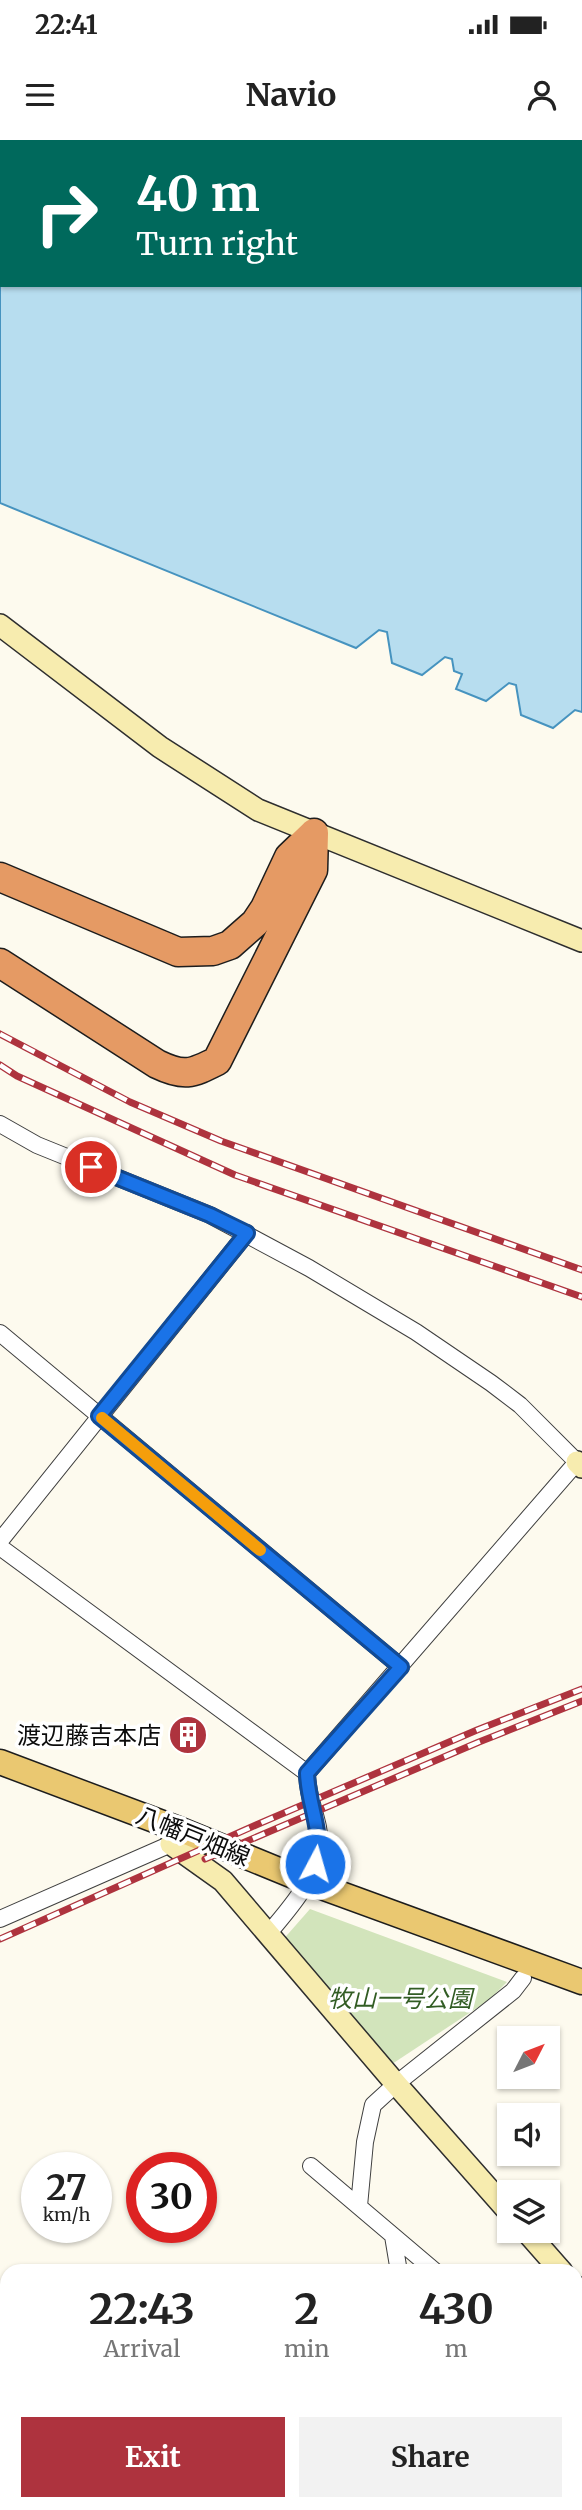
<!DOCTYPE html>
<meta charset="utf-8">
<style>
:root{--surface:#fff;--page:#f2f2f2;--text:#222;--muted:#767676;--accent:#ae333e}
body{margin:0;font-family:Merriweather,"Noto Sans JP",serif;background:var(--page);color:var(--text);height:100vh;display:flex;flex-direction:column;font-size:26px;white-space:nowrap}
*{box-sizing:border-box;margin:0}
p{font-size:23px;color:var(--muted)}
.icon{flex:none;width:38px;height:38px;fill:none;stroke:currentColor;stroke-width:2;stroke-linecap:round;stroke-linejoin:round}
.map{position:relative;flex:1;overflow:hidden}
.details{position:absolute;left:0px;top:2124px;width:583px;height:247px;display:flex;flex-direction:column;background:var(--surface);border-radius:21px 21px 0 0;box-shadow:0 2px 5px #0004}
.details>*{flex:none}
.top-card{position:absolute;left:0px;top:0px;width:583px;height:147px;box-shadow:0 2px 5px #0004;background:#00695c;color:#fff;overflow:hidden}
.needle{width:46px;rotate:48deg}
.buttons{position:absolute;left:497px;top:1886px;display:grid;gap:14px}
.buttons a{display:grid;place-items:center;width:63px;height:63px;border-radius:0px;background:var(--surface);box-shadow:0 2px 5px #0004;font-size:35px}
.speed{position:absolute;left:21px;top:2012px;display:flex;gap:14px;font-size:35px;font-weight:700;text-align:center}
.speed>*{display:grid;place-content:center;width:91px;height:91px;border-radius:50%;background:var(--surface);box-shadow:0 2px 5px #0004;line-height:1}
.speed small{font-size:18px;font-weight:400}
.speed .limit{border:10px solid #d22;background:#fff;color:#111}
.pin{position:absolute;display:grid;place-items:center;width:60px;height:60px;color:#fff;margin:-30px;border:4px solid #fff;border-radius:50%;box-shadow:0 2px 7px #0007}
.me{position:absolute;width:77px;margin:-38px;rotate:6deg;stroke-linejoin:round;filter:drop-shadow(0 0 5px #0008)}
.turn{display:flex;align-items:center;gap:24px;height:147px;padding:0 21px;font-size:32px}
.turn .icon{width:91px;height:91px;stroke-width:2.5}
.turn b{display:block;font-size:49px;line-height:60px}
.eta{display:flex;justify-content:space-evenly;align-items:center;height:119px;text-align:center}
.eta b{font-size:42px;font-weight:700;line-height:49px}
.action{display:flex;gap:14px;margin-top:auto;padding:14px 21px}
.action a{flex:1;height:80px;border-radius:0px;background:var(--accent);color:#fff;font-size:28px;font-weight:700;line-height:80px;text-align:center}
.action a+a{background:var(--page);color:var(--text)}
.status{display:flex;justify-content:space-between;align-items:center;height:49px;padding:0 35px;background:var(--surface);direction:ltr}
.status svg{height:19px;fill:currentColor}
header{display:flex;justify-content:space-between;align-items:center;height:91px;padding:0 21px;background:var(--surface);font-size:32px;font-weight:700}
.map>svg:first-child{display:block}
.green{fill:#d2e4bb}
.water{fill:#b7ddef;stroke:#4693bf;stroke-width:2;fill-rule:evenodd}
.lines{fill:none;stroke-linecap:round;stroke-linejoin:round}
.street-casing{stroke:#3f3f3f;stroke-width:18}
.secondary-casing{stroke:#2e2e2e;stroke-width:24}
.primary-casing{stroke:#1d1d1d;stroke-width:27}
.highway-casing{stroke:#1d1d1d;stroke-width:31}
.street{stroke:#fff;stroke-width:16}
.secondary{stroke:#f7ecaf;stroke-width:21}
.primary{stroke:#eac871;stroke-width:24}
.highway{stroke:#e59a64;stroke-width:28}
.rail-casing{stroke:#ae333e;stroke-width:7}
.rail{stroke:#fff;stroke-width:4.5;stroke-dasharray:13;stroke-linecap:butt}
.route-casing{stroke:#114b97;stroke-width:18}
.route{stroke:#1a73e8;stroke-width:12}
.slow{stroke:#f59e0b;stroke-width:12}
.labels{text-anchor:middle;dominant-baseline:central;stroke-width:7;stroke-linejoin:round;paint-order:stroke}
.poi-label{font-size:24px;fill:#0c0c0c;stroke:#fff;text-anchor:end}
.street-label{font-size:24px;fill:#0c0c0c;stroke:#fff}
.park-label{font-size:24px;font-style:italic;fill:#325d24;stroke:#fff}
</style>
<div class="status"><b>22:41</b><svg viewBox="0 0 49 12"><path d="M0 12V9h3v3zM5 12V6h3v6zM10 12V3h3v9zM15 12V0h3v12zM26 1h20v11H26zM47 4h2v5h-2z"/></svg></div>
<header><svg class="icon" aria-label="menu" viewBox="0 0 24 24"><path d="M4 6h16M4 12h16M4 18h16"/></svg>Navio<svg class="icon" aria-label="person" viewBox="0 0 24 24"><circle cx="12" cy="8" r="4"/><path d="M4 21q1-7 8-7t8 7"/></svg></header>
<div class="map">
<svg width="582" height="2370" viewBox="0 0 582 2370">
<rect width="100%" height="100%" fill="#fdfaee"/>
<!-- green -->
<path class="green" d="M 310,1769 L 507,1842 L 489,1860 L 392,1924 L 281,1802 Z"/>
<!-- water -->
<path class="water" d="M 0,0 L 582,0 L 582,572 L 575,570 L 553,588 L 521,575 L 516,545 L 509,543 L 486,561 L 456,549 L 462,534 L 454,531 L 452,519 L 445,517 L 422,535 L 392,523 L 387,492 L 379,490 L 356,508 L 0,363 ZM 2,2 L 581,2 L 581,145 L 2,145 Z"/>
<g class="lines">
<defs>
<path id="street" d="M 0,984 L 37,1005 L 210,1075 L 309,1128 L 416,1192 L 491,1243 L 520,1265 L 577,1322 L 307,1633 C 307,1653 314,1668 318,1687 C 326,1730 293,1764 268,1794
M 0,1193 L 401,1527
M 0,1401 L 247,1093
M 0,1407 L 307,1633
M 0,1779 L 171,1704
M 311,2026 L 436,2132
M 359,2066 L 365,2002 L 373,1965 L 396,1944 L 513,1851 L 523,1838
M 393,2096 L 399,2132
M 576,2273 L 582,2281
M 576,2355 L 582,2362
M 350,2370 L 358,2364"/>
<path id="secondary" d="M 0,485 L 160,607 L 258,670 L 582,801
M 577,1322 L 582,1327
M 171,1704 L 223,1741 L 396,1944 L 509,2072
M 526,2091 L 562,2132
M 576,2147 L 582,2154"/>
<path id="primary" d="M 0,1622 L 181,1690 L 308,1742 L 582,1842"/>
<path id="highway" d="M 0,737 L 178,812 L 213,811 L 230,805 L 255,783 L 265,768 L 289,717 L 314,693
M 0,823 L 157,924 C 184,937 191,934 217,921 L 313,730 L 314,693"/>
</defs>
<!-- street casing -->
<use href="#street" class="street-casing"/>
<!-- secondary casing -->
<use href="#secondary" class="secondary-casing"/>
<!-- primary casing -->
<use href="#primary" class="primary-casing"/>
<!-- highway casing -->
<use href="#highway" class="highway-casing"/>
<!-- street -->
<use href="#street" class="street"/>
<!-- secondary -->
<use href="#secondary" class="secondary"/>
<!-- primary -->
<use href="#primary" class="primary"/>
<!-- highway -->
<use href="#highway" class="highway"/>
<defs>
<path id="rail" d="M 0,894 L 130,962 L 221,1001 L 582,1130
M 0,925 L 17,936 L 235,1035 L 582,1157
M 205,1719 L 479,1602 L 582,1561
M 0,1799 L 256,1685 L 477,1590 L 582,1549"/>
</defs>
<!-- rail casing -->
<use href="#rail" class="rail-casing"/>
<!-- rail -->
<use href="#rail" class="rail"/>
</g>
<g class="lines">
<defs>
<path id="route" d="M 91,1027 L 210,1075 L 247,1093 L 99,1276 L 401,1527 L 307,1633 C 308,1667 324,1690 315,1724"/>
</defs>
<!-- route casing -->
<use href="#route" class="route-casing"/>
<!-- route -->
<use href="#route" class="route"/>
<!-- slow -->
<path class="slow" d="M 102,1278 L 260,1410"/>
</g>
<!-- icons -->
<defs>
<symbol id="building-disc" viewBox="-11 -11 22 22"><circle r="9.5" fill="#ae333e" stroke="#fff"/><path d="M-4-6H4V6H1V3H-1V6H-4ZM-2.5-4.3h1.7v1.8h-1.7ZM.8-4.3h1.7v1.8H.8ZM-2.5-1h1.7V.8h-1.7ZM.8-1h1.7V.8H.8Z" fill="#fff"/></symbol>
</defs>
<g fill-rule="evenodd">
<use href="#building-disc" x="166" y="1573" width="44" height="44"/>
</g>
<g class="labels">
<!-- poi labels -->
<g class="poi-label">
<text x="161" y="1595">渡辺藤吉本店</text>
</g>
<!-- street labels -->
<g class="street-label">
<text transform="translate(193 1696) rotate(22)">八幡戸畑線</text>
</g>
<!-- park labels -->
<g class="park-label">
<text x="400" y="1858">牧山一号公園</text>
</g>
</g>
</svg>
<div class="buttons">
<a><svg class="needle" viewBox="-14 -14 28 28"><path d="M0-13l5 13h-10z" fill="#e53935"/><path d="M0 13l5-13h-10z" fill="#767676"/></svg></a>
<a><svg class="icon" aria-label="sound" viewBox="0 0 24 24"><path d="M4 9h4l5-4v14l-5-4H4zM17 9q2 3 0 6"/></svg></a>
<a><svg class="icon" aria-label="layers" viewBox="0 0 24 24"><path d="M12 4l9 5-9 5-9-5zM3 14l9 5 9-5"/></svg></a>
</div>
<div class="speed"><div>27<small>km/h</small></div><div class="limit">30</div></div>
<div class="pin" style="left:91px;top:1027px;background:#d93025"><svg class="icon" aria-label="arrive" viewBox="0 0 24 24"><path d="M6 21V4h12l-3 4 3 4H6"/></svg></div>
<svg class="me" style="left:315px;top:1724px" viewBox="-20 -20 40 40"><circle r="17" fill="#1a73e8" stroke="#fff" stroke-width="3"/><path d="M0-11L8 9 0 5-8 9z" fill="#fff"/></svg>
<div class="top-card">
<div class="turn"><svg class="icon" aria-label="right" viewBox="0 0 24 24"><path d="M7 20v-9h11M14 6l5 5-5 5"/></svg><div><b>40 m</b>Turn right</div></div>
</div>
<section class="details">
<div class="eta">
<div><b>22:43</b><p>Arrival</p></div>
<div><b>2</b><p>min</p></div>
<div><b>430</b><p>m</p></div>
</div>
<div class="action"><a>Exit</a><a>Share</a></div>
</section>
</div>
